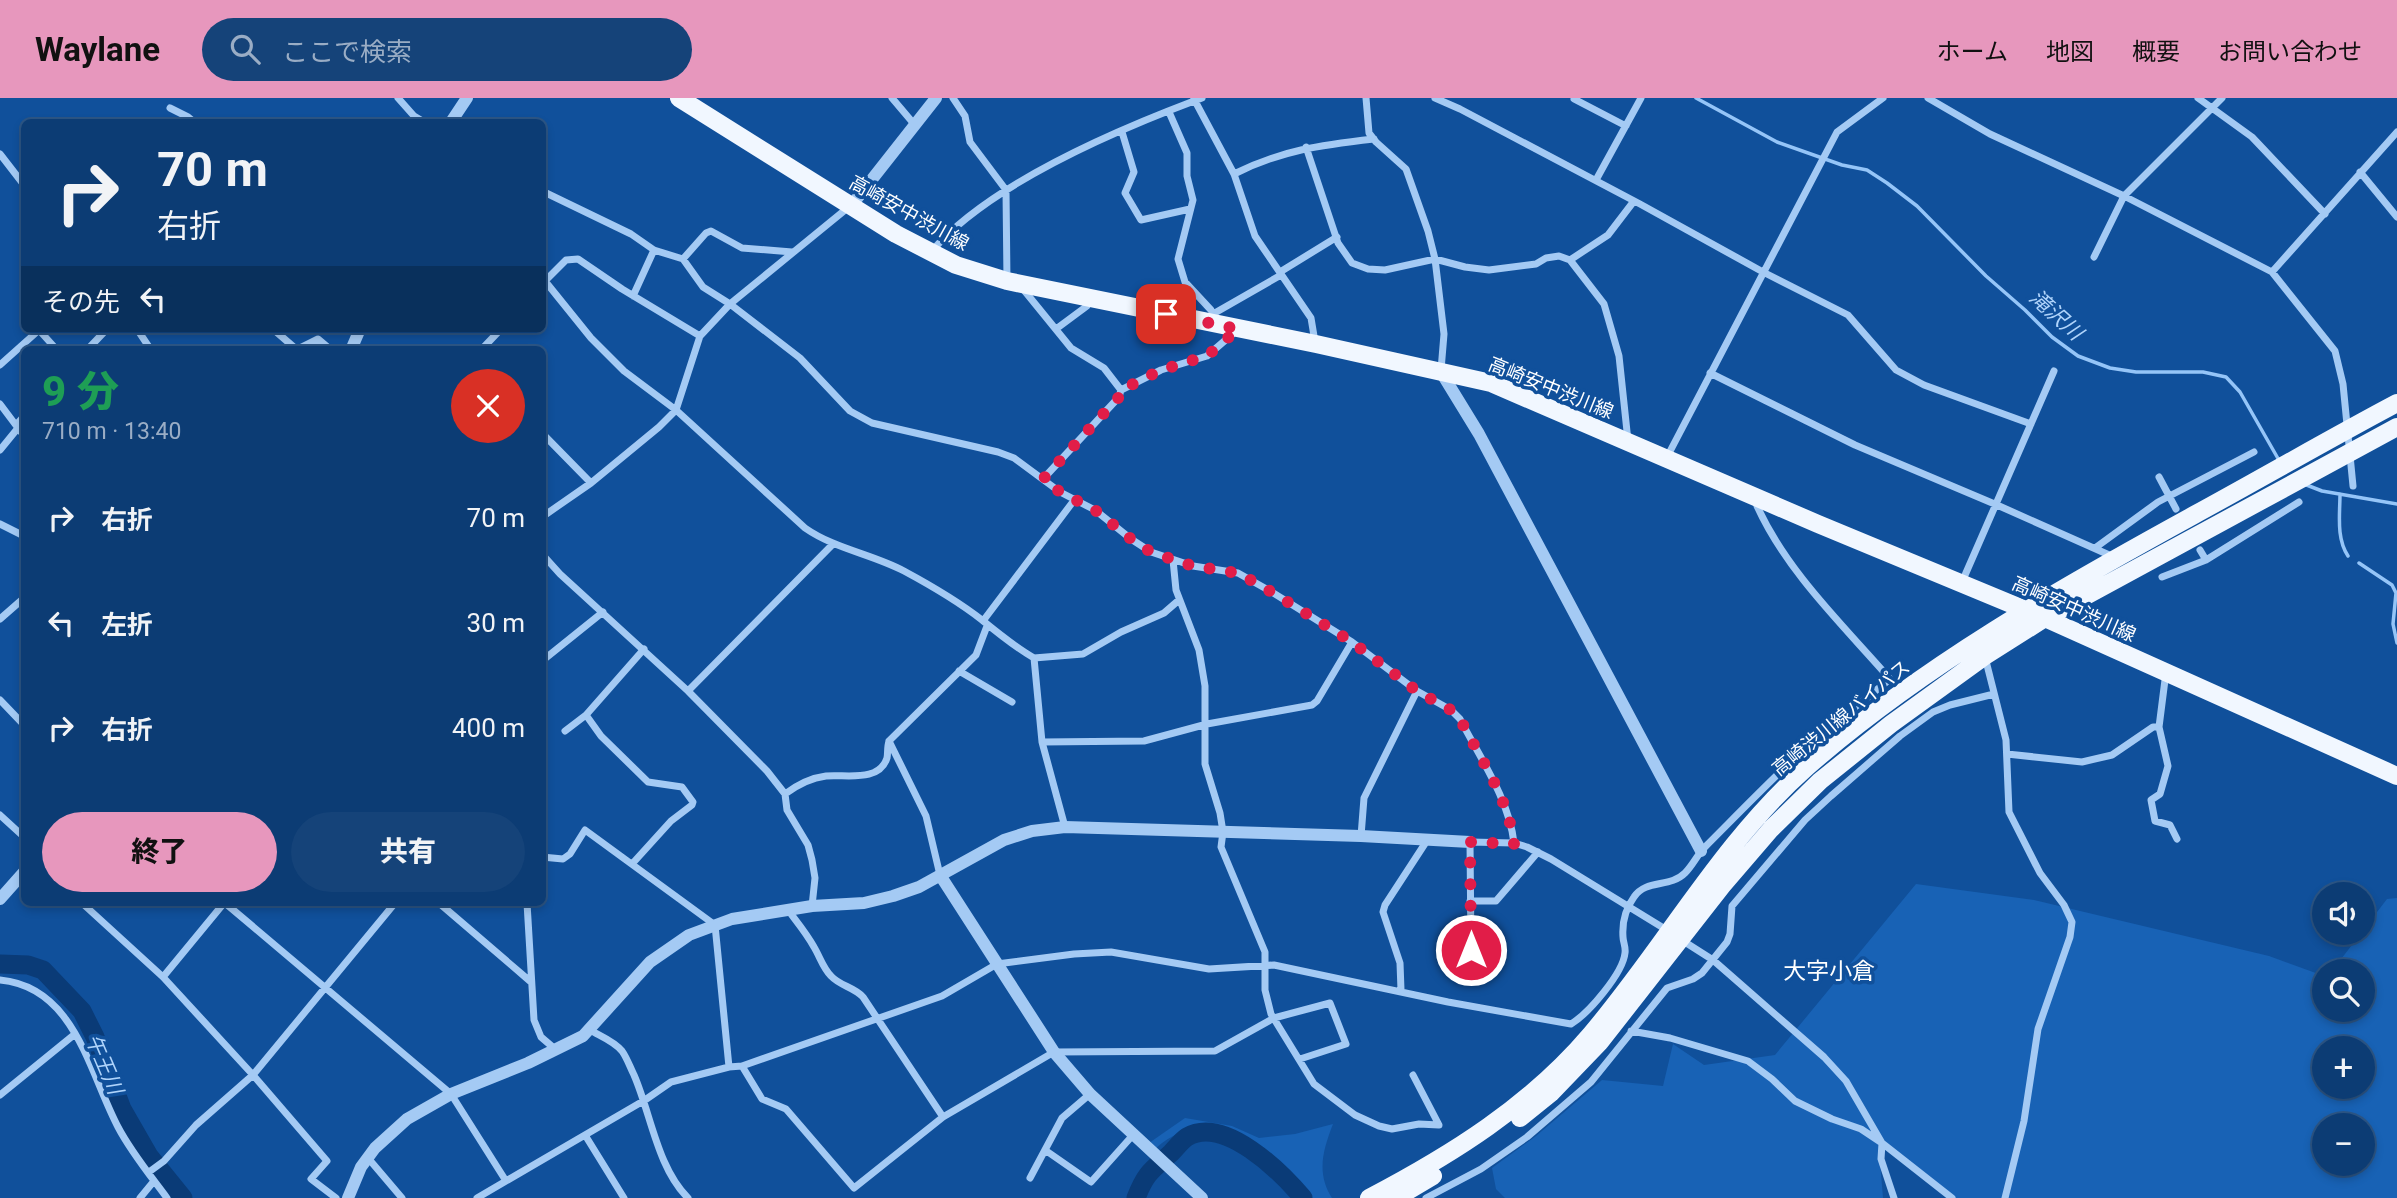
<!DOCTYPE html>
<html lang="ja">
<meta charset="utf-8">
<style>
:root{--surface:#0c3c74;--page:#154379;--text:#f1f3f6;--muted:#9aadc5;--line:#2c5686;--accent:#e797bd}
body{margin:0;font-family:Roboto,"Noto Sans JP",sans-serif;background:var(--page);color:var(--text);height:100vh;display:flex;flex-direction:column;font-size:26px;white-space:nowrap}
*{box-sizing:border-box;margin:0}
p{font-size:23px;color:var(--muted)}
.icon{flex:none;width:38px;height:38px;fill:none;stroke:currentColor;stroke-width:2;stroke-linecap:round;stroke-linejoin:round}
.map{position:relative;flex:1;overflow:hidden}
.drawer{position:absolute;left:21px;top:248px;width:525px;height:560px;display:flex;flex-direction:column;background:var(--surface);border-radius:10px;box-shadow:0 4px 10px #0003,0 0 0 2px var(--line)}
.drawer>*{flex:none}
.top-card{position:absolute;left:21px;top:21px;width:525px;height:214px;border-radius:10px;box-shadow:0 4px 10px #0003,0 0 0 2px var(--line);background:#0c3c74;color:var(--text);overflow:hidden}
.tools{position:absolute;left:2312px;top:784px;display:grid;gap:14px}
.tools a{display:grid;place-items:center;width:63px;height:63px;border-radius:50%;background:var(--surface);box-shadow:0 4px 10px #0003,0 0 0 2px var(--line);font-size:35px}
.pin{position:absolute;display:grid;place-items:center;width:60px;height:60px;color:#fff;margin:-30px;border-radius:14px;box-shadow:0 4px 10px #0006}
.me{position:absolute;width:77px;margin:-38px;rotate:0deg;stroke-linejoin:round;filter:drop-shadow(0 0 5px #0008)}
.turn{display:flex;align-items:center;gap:24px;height:147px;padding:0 21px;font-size:32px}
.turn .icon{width:91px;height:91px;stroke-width:2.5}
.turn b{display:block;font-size:49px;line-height:60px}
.then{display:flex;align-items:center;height:66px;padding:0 21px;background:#0003;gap:14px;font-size:26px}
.round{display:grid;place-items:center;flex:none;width:74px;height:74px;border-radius:37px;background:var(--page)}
.overview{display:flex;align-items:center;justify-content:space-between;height:119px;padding:0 21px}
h1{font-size:42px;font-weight:800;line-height:52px;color:#1e9e55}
.action{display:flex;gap:14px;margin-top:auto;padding:14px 21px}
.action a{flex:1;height:80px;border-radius:42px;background:var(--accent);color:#111;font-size:28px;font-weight:800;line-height:80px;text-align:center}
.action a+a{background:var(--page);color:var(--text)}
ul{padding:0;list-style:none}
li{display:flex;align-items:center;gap:21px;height:105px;padding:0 21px}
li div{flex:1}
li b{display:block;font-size:26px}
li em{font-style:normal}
header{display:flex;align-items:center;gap:42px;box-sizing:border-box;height:98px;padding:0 35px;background:var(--accent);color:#111}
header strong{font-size:33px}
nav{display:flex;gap:38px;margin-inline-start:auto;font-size:24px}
.search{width:490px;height:63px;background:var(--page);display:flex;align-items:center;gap:18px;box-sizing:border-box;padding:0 24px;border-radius:38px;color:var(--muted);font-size:26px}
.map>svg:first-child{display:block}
.green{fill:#1862b5;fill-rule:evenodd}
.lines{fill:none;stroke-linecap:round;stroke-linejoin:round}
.stream{stroke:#95c5f8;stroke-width:3.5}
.river{stroke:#0a3b77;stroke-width:19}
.minor{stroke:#a4caf4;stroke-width:7}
.tertiary{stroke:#a4caf4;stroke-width:12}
.primary{stroke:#f1f7ff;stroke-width:18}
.route{stroke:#e11d48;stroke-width:12;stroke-dasharray:0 21.6}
.labels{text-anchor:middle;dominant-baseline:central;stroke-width:7;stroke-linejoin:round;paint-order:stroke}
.street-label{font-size:19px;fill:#fff;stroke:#10509b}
.water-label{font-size:21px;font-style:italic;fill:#b0d4fb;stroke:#10509b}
.quarter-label{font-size:23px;fill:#fff;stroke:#10509b}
</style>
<header>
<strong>Waylane</strong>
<div class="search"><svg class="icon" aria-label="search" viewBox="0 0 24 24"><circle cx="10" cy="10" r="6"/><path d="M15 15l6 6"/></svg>ここで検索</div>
<nav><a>ホーム</a><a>地図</a><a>概要</a><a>お問い合わせ</a></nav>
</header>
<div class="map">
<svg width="2397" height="1100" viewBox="0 0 2397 1100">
<rect width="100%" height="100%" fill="#10509b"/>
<!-- green -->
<path class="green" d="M 1916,786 L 2034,802 L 2269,858 L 2324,878 L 2324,912 L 2362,912 L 2362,873 L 2332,873 L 2387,801 L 2397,800 L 2397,1100 L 1951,1100 L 1878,1040 L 1883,1100 L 1505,1100 L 1496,1091 L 1492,1070 L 1536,1038 L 1602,982 L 1663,988 L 1673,946 L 1704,967 L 1775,957 ZM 2324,950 L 2362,950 L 2362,989 L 2324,989 ZM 2324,1027 L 2362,1027 L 2362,1066 L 2324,1066 Z
M 1185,1020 L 1232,1028 L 1259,1040 L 1295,1036 L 1333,1026 C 1323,1052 1316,1075 1332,1100 L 1307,1100 C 1299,1090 1289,1081 1280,1073 C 1243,1038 1200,1011 1156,1050 L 1149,1045 Z"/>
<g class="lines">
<!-- stream -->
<path class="stream" d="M 1696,0 L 1777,44 L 1842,67 L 1867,72 L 1887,85 L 1917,108 L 1986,178 L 2025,212 L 2052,239 L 2078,258 L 2110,270 L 2136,274 L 2203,274 L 2226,279 L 2240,294 L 2280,364
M 2304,386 L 2322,393 L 2397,406
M 2340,396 C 2340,416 2336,440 2348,458
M 2359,465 L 2392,487 L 2396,495 L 2393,526 L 2397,545"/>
<!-- river -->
<path class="river" d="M 0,866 L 28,867 L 43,872 L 82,913 L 95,939 L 122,1011 L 149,1058 L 183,1100
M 1136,1100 C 1146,1074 1152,1072 1171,1055 C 1176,1050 1181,1043 1187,1039 C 1224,1017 1281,1074 1303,1100"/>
<!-- minor -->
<path class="minor" d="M 398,0 L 414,18 L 424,24
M 892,0 L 914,26
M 953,0 L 965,18 L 970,44 L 1006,92 L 1007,183
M 1366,0 L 1369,35 L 1376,44 L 1406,71 L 1428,133 L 1435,161 L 1444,236 L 1441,272
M 1435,0 L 1460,11 L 1640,106 L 1763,174 L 1848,217 L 1896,272 L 1924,287 L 2031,326
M 1928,0 L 1990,36 L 2124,98 L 2272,174 L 2335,253 L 2343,286 L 2353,388
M 2198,0 L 2252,39 L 2325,116
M 1194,1 L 1234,76 L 1255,138 L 1311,220 L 1315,244
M 1574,1 L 1626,28
M 170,10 L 188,19 L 194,24
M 1169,14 L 1187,55 L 1187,78 L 1193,102 L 1178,161 L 1185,184 L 1211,212 L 1216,222
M 1122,34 L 1134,74 L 1125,95 L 1141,122 L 1190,111
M 1306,49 L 1338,145 L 1352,165 L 1368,171 L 1385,172 L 1435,161 L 1465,169 L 1489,172 L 1536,166 L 1546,160 L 1559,158 L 1570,162 L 1604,206 L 1619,258 L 1628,343
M 0,56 L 24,87
M 2360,74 L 2397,119
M 1234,76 C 1282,52 1321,47 1374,41
M 1596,82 L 1641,0
M 542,93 L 631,136 L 654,152 L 683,161 L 703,189 L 730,206 L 800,260 L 850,313 L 872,325 L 998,354 L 1014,360 L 1060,394 L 1095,412 L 1131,441 L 1151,454 L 1193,468 L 1238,475 L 1270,493 L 1352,544 L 1417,593 L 1451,612 L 1460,621 C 1480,660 1509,701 1514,745
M 931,154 C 989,86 1119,31 1202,0
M 2094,159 L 2124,98 L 2222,0
M 683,161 L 706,135 L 711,133 L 742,150 L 792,154
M 1570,162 L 1608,137 L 1634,103
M 1280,174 L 1337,139
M 2272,174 L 2397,34
M 545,183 L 566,162 L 578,161 L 622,191 L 700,238
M 542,186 L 545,183 L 591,240 L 624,273 L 676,312 L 805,430 C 835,451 872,456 904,473 C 930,487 959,504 982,522 C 999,536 1015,549 1034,560 L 1042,644 L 1065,729
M 1023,191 L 1071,250 L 1104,270 L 1121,292
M 633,198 L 654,152
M 1213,216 L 1281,177
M 137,231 L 151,252
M 273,231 L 296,251
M 1056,231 L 1087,208 L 1089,202
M 87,252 L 107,231
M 296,252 L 318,241 L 331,252
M 481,252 L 501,231
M 0,267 L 39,232 L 57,252
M 1710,275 L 1855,347 L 1997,407 L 2116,460
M 0,306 L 24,338
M 16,327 L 24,318
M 542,335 L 591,385
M 0,352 L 18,330
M 1666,361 L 1837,34 L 1883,0
M 2159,379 L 2176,411
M 1043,381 L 1119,299 L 1121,292 L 1161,272 L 1207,258 L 1236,233
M 542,419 L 591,385 L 659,329 L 676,312 L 700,238 L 730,206 L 850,108
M 0,426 L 24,438
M 2095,450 L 2158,404 L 2254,354
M 2200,452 L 2206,462
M 542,456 L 560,476 L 688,593 L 767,673 L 785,696 L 787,712 L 808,747 L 812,762 L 815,780 L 812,808
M 1173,462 L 1176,492 L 1199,552 L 1205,588 L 1205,666 L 1220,715 L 1223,734 L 1221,749 L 1265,854 L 1265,892 L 1271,916 L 1314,986 L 1355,1017 L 1379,1028 L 1392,1031 L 1419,1026 L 1439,1027 L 1413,977
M 2162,479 L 2206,462 L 2299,404
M 1962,484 L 2054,273
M 0,521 L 24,500
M 983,523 L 1075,401
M 1985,559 L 2006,642 L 2009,714 L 2040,775 L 2064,807 L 2072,824 L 2070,839 L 2038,931 L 2024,1023 L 2005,1100
M 1034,560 L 1083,556 L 1121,534 L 1164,515 L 1179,502
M 542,563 L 603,514
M 959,573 L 1012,604
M 2166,574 L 2159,629 L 2168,668 L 2160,696 L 2151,702 L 2155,723 L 2170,727 L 2177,741
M 688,593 L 833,446
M 0,602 L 24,627
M 586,617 L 601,638 L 648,684 L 682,689 L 693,704 L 692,707 L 671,723 L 632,766
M 565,633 L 586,617 L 644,551
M 889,643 L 926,718 L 940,777
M 1042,644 L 1144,643 L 1207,626 L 1312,607 L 1317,603 L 1352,544
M 2007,656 L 2082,664 L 2112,657 L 2153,629 L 2159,629
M 785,696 C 797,687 810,680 826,678 C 845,676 879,685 887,660 C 888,655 887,649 889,643 L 976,557 L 987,528
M 0,717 L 24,739
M 1361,738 L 1364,700 L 1417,593
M 542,759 L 563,761 L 570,756 L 585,732 L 715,827 L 729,969
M 1470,803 L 1496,803 L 1538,754
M 82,805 L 163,879 L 253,977 L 327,1063 L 311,1081 L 336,1100
M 225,805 L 451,996 L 506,1083 L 645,1002 L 671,984 L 729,969 L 742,968 L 942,898 L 997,866 L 1074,856 L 1111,854 L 1209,871 L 1274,867 L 1448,904 L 1571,926 C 1589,915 1623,875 1625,855 C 1626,849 1623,844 1623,839 C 1622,825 1626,810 1634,799 C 1646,781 1670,790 1685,775 C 1693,767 1697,757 1705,749 C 1736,718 1767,686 1799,656 C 1828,629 1860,606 1890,581 C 1843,527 1787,474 1757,408 L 1760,401
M 439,805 L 531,884
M 527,805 L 534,922 L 541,939 L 555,951
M 788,812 C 797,824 807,836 814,849 C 820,859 823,870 831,878 C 840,888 854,889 863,899 L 943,1019
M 1680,841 L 1713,862 L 1824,959 L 1846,983 L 1882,1045 L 1952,1100
M 1471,852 L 1470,744 L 1514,745 L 1527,749 L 1551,761 L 1670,834
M 163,879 L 224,805
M 0,882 C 75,889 89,974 118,1029 C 131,1054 150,1077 167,1100
M 1401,892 L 1400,865 L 1383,814 L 1385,807 L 1428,741
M 590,932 C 600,938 614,943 622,953 C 627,960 630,969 634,977 C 651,1016 657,1069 688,1100
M 1631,933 L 1670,940 L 1748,963 L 1772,981 L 1795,1003 L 1832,1021 L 1861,1031 L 1882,1045 L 1881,1061 L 1894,1100
M 742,968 L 762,1001 L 786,1011 L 854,1090 L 943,1019 L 1054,954 L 1215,953 L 1274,920 L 1330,905 L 1346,946 L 1300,961
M 0,997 L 75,936
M 585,1037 L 624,1100
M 1045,1052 L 1091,1084 L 1133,1037
M 368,1060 L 402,1100
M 149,1074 L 164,1063 L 196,1027 L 253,977 L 395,805
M 1030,1080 L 1062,1020 L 1090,996
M 140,1100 L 154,1083
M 477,1100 L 506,1083
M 1426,1100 L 1481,1071 L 1527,1039 L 1591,984 L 1667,890 L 1693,881 L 1702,875 L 1727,844 L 1730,836 L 1732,808 L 1805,722 L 1831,698 L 1900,638 L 1933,614 L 1950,607 L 1994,596"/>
<!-- tertiary -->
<path class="tertiary" d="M 451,24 L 467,0
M 851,108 L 936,0
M 351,252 L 360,231
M 1441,274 L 1479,336 L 1701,753
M 940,777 L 1054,954 L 1090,996 L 1202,1100
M 0,801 L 24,774
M 348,1100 L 361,1069 L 375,1050 L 407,1021 L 451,996 L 528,965 L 583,938 L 650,864 L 689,837 L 732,821 L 812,808 L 864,805 L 893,798 L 919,789 L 1004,742 L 1032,733 L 1065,729 L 1361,738 L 1470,744"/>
<!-- primary -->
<path class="primary" d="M 679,0 L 896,136 L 956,167 L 1007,183 L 1316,246 L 1491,285 L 1818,426 L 2045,520 L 2397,678
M 1520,1020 L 1551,995 L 1600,944 L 1722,788 L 1771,731 L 1820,683 L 1891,626 L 1985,558 L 2045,520 L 2397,329
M 1369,1100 C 1451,1057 1530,1008 1591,936 C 1665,849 1721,745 1807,669 C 1924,567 2059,491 2194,417 C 2262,380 2329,341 2397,305
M 1396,1100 L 1433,1078"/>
</g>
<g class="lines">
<!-- route -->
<path class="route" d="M 1166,216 L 1238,231 L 1207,258 L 1161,272 L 1121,292 L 1119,299 L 1043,381 L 1060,394 L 1095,412 L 1131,441 L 1151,454 L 1193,468 L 1238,475 L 1270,493 L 1352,544 L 1417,593 L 1451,612 L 1460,621 C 1480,660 1509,701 1514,746 L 1470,744 L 1471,852"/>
</g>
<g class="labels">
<!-- street labels -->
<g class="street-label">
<text transform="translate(909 115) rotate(29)">高崎安中渋川線</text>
<text transform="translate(1551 290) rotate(22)">高崎安中渋川線</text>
<text transform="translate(2074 511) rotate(24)">高崎安中渋川線</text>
<text transform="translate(1841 620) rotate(-39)">高崎渋川線バイパス</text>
</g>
<!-- water labels -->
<g class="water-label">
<text transform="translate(2056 217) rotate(42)">滝沢川</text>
<text transform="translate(104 966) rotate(67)">午王川</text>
</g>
<!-- quarter labels -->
<g class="quarter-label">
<text x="1829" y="873">大字小倉</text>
</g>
</g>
</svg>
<div class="tools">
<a><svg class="icon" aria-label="sound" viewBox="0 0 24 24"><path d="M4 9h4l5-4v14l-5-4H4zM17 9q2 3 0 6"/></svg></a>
<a><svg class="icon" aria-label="search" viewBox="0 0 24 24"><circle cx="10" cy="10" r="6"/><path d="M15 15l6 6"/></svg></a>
<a>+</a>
<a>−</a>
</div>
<div class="pin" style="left:1166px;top:216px;background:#d93025"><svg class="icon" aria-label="arrive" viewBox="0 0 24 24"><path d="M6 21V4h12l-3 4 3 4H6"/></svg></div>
<svg class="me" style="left:1471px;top:852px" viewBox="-20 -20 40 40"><circle r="17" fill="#e11d48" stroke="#fff" stroke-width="3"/><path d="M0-11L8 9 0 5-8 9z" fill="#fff"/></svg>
<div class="top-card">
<div class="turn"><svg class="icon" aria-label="right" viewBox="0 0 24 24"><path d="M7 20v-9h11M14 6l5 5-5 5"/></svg><div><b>70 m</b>右折</div></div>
<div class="then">その先<svg class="icon" aria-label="left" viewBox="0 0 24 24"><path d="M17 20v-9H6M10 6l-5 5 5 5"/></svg></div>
</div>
<section class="drawer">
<div class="overview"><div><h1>9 分</h1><p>710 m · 13:40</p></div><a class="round" style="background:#d93025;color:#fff"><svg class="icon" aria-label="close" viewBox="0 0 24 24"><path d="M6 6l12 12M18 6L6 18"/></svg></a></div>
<ul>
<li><svg class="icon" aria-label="right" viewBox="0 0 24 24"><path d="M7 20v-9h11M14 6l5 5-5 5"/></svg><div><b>右折</b></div><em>70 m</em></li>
<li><svg class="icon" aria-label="left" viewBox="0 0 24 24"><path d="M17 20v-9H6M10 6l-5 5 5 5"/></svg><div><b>左折</b></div><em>30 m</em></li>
<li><svg class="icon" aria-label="right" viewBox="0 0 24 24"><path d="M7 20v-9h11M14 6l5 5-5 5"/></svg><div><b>右折</b></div><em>400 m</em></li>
</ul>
<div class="action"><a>終了</a><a>共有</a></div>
</section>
</div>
